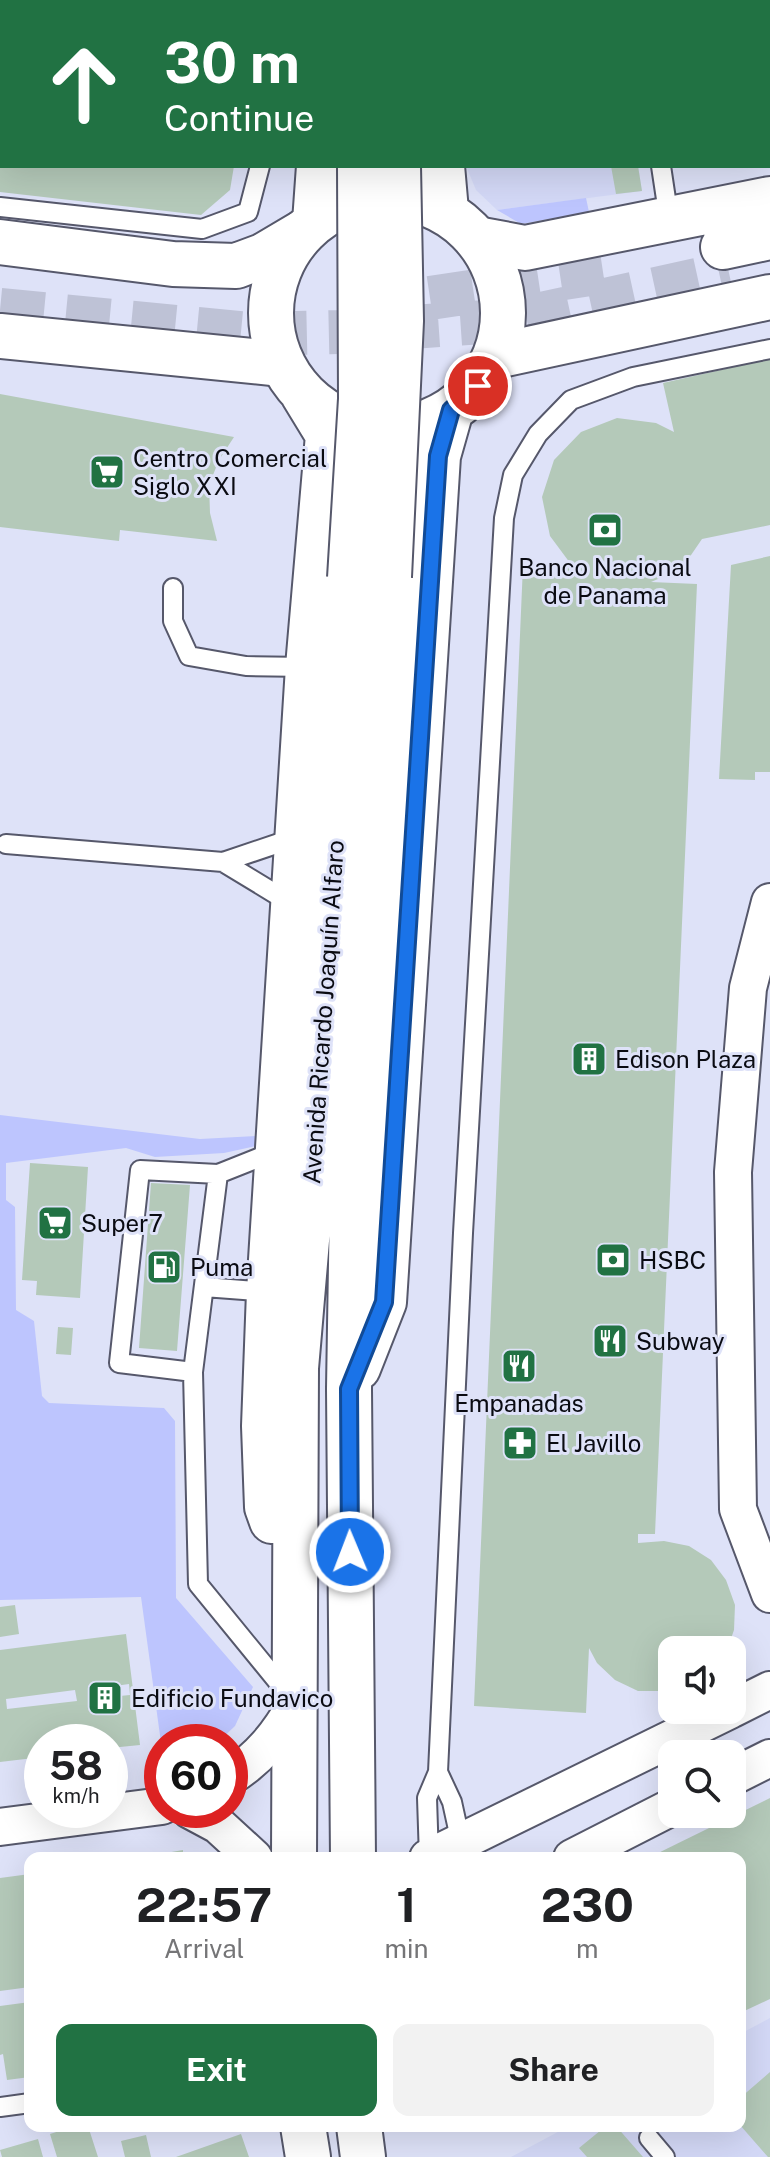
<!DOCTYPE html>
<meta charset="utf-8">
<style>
:root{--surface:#fff;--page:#f2f2f2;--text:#202124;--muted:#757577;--accent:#217243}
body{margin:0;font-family:"Public Sans",sans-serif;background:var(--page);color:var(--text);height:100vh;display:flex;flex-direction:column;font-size:30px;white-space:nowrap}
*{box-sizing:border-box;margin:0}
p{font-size:26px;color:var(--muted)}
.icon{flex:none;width:44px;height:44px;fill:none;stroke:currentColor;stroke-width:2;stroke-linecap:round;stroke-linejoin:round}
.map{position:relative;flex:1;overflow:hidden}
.sheet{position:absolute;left:24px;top:1852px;width:722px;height:280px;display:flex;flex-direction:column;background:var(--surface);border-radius:16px;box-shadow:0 8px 32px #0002}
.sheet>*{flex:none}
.banner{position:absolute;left:0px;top:0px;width:770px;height:168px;box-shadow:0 8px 32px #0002;background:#217243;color:#fff;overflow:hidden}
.tools{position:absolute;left:658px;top:1636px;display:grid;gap:16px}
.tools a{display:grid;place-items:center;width:88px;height:88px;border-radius:16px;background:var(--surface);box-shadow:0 8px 32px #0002;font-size:40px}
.speed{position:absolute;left:24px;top:1724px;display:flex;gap:16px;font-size:40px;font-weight:700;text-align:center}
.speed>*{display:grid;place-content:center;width:104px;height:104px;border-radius:50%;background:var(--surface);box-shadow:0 8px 32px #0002;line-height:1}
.speed small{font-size:20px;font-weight:400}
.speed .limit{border:12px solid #d22;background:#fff;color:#111}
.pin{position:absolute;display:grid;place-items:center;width:68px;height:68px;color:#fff;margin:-34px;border:4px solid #fff;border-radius:50%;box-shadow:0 2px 8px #0007}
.me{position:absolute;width:88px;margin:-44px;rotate:359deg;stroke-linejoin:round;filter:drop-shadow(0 0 6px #0008)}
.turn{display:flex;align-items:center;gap:28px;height:168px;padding:0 32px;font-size:36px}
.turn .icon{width:104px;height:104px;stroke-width:2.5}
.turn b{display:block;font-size:56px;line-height:68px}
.eta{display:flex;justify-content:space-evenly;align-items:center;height:136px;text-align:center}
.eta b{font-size:48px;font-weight:700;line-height:56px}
.cta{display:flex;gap:16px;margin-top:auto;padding:16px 32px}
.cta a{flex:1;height:92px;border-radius:16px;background:var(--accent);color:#fff;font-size:32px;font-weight:700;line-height:92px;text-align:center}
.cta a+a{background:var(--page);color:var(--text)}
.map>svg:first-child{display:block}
.built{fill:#d3d8f6}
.green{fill:#bdc5fe}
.building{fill:#b4c9b9;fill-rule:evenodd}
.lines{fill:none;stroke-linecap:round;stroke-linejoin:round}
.secondary-tunnel{stroke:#bec2d6;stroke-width:44;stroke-dasharray:44 22;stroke-linecap:butt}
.lane-casing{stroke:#56586b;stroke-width:22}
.street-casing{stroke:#56586b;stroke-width:40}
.secondary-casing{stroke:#56586b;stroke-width:48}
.primary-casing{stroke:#56586b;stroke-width:48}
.lane{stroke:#fff;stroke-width:18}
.street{stroke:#fff;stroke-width:36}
.secondary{stroke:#fff;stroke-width:44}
.primary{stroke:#fff;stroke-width:44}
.primary-bridge-casing{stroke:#56586b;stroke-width:48;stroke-linecap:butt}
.primary-bridge{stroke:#fff;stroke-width:44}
.route-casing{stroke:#114b97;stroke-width:20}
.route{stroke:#1a73e8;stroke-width:14}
.labels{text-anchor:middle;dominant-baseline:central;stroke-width:6;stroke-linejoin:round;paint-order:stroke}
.poi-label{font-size:24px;fill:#0a0b12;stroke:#dee2f8;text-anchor:start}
.street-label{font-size:24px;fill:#0a0b12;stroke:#dee2f8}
</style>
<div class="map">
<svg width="770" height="2157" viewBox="0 0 770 2157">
<rect width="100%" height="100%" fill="#dee2f8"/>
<!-- built -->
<path class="built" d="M 466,166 L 638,166 L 642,191 L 497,210 L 476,190 Z
M 770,2018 L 770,2157 L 511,2157 L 569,2126 L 740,2126 L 740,2034 Z"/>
<!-- green -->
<path class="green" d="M 586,198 L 589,212 L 521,224 L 497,210 Z
M 0,1115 L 200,1139 L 257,1136 L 256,1146 L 224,1153 L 155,1157 L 126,1148 L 6,1163 L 6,1200 L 15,1207 L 16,1310 L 34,1321 L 42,1396 L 49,1403 L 164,1408 L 175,1421 L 176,1598 L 253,1687 L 235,1726 L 218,1742 L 162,1742 L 162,1750 L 141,1597 L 0,1600 Z"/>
<!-- building -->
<path class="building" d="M 0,166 L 234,166 L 230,190 L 201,215 L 0,192 Z
M 611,166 L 638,166 L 642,191 L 616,194 Z
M 770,359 L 770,525 L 702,539 L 689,558 L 672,573 L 651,582 L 697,584 L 655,1534 L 638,1534 L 638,1543 L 664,1541 L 689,1546 L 711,1560 L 726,1580 L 735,1605 L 734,1630 L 727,1650 L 672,1650 L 672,1691 L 638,1691 L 615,1680 L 597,1663 L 589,1648 L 586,1713 L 474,1706 L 523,565 L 573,567 L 550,536 L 542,497 L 554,460 L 581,432 L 617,418 L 656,423 L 674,432 L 663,383 Z
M 0,394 L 234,437 L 219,460 L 209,485 L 210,513 L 217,541 L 120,530 L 119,541 L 0,527 Z
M 770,556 L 770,772 L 755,772 L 755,780 L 719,779 L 731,565 Z
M 30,1163 L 88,1167 L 80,1298 L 36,1295 L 37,1281 L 22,1280 Z
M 151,1183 L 190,1185 L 177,1351 L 139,1348 Z
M 58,1327 L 73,1328 L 71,1355 L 56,1354 Z
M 15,1605 L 19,1634 L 0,1637 L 0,1607 Z
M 126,1634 L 140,1745 L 110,1748 L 110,1742 L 42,1742 L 42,1757 L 0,1762 L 0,1650 ZM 129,1684 L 130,1695 L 109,1697 L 108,1687 ZM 75,1690 L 77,1701 L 7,1709 L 6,1699 Z
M 770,1798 L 770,1999 L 740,2013 L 740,1858 L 648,1858 Z
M 183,1850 L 183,1855 L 203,1852 L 210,1858 L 137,1858 Z
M 30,1874 L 30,1987 L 0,1991 L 0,1878 Z
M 30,2002 L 30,2077 L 7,2080 L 3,2054 L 0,2055 L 0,2006 Z
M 770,2072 L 770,2157 L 768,2157 L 740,2125 L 740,2098 Z
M 75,2126 L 88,2126 L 98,2157 L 57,2157 L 50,2134 Z
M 606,2126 L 616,2126 L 643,2157 L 587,2157 L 579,2148 Z
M 241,2134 L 249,2157 L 176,2157 Z
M 146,2135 L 151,2157 L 125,2157 L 121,2141 Z
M 38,2139 L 43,2157 L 2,2157 L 0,2150 Z"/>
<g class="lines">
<!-- secondary-tunnel -->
<path class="secondary-tunnel" d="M 430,298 L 603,272
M 0,310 L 249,334 L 339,332 L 514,320 L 729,273"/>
<defs>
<path id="lane" d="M 256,0 L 256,2
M 661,166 L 669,219
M 0,207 L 202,229 L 248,212 L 260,166
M 173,588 L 173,621 L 189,656 L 246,666 L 308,667
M 6,844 L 223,862 L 297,837
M 223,862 L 292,904
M 276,1151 L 218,1174 L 193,1372 L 198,1584 L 287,1693
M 204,1287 L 269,1292
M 193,1372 L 119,1363 L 140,1170 L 218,1174
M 438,1772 L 452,1802 L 461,1843
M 429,1858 L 427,1798 L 438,1772 L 463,1233 L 504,518 L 513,475 L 538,434 L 571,400 L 633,377 L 770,349
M 0,2107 L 30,2103
M 649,2138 L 665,2157"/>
<path id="street" d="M 770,902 L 748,988 L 733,1172 L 738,1509 L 770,1594
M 732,1709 L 770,1690
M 230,1777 C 261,1757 278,1735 296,1704
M 732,1777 L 770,1758
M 190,1810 L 218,1825 L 254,1858
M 0,1827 L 162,1806
M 428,1858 L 730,1710
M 572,1858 L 672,1807"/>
<path id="secondary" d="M 477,239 L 525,248 L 770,199
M 0,242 L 173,264 L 236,266 L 263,256 L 302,233
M 723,247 L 770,237
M 0,336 L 282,364
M 496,356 L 770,297"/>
<path id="primary" d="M 313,0 L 313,2
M 353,0 L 353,2
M 391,0 L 391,2
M 430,0 L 430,2
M 442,166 L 446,211
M271 313a116 116 0 1 1 232 0a116 116 0 1 1-232 0Z
M 315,222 L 319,166
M 358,1368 L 384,1302 L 438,456 L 451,410
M 272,1521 L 267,1507 L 264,1426 L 269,1292 L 308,667 L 328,435 L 303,394
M 294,1858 L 296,1368 L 317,1124 L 350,578
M 353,1858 L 349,1389 L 353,1139 L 389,577
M 303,2126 L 308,2157
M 359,2126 L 363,2157"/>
</defs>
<!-- lane casing -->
<use href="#lane" class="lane-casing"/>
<!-- street casing -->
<use href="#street" class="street-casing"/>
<!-- secondary casing -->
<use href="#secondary" class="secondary-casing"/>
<!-- primary casing -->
<use href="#primary" class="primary-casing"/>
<!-- lane -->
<use href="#lane" class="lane"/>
<!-- street -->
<use href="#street" class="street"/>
<!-- secondary -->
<use href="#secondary" class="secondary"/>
<!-- primary -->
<use href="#primary" class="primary"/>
<defs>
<path id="primary-bridge" d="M 389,577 L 401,321 L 398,166
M 350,578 L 361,399 L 360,166"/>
</defs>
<!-- primary-bridge casing -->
<use href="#primary-bridge" class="primary-bridge-casing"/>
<!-- primary-bridge -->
<use href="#primary-bridge" class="primary-bridge"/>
</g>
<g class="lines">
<defs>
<path id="route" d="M 350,1552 L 349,1389 L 384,1302 L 438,456 L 451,410 L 478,386"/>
</defs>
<!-- route casing -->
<use href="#route" class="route-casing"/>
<!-- route -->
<use href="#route" class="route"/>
</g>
<!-- icons -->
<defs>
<symbol id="supermarket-square" viewBox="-11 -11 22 22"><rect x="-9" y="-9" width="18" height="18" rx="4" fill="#217243" stroke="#dee2f8"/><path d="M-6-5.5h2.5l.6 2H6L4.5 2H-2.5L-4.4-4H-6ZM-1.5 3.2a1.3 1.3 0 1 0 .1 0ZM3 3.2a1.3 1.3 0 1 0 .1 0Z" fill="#fff"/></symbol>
<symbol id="bank-square" viewBox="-11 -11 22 22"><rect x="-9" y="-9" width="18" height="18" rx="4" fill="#217243" stroke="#dee2f8"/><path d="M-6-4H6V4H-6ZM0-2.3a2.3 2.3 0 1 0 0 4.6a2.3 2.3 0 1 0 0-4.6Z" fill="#fff"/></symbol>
<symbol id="building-square" viewBox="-11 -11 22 22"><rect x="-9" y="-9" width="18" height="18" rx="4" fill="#217243" stroke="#dee2f8"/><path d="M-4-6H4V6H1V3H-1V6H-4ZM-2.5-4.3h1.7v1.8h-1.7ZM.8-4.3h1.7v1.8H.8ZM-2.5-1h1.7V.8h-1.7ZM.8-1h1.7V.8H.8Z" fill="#fff"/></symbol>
<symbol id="fuel-square" viewBox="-11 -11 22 22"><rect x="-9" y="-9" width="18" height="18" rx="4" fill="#217243" stroke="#dee2f8"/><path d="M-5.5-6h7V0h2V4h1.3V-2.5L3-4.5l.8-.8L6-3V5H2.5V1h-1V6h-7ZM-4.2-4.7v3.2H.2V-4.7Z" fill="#fff"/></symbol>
<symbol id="restaurant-square" viewBox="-11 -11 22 22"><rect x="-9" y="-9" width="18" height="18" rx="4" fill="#217243" stroke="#dee2f8"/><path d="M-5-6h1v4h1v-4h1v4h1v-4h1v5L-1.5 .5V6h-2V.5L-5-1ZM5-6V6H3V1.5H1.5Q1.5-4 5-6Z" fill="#fff"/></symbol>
<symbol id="pharmacy-square" viewBox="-11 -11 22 22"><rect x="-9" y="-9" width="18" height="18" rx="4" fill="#217243" stroke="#dee2f8"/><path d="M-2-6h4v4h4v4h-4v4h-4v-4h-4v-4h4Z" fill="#fff"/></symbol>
</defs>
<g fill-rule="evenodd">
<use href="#supermarket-square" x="87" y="452" width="40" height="40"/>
<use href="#bank-square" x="585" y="510" width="40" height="40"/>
<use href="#building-square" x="569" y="1039" width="40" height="40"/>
<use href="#supermarket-square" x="35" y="1203" width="40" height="40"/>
<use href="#bank-square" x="593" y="1240" width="40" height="40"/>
<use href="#fuel-square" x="144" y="1247" width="40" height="40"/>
<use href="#restaurant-square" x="590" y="1321" width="40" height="40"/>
<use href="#restaurant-square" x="499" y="1346" width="40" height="40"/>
<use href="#pharmacy-square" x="500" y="1423" width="40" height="40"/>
<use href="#building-square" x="85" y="1678" width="40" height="40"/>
</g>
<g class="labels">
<!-- poi labels -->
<g class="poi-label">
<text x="133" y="458">Centro Comercial<tspan x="133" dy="28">Siglo XXI</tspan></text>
<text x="605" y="567" text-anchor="middle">Banco Nacional<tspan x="605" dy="28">de Panama</tspan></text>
<text x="615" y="1059">Edison Plaza</text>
<text x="81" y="1223">Super7</text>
<text x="639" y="1260">HSBC</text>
<text x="190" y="1267">Puma</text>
<text x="636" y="1341">Subway</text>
<text x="519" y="1403" text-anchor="middle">Empanadas</text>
<text x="546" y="1443">El Javillo</text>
<text x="131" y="1698">Edificio Fundavico</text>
</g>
<!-- street labels -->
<g class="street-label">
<text transform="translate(323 1012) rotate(-86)">Avenida Ricardo Joaquín Alfaro</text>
</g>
</g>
</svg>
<div class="tools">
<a><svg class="icon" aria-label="sound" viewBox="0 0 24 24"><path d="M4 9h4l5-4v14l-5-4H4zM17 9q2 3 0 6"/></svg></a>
<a><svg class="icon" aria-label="search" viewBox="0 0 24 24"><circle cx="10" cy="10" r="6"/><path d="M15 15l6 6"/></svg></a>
</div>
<div class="speed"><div>58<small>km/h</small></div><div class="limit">60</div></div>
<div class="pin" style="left:478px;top:386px;background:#d93025"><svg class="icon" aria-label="arrive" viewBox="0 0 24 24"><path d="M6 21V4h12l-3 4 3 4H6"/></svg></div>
<svg class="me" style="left:350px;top:1552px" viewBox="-20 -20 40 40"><circle r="17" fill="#1a73e8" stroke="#fff" stroke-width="3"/><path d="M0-11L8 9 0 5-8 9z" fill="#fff"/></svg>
<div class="banner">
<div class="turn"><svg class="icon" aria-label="ahead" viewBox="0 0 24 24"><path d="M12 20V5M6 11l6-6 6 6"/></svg><div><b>30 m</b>Continue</div></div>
</div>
<section class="sheet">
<div class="eta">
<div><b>22:57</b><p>Arrival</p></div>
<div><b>1</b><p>min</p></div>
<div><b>230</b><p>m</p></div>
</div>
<div class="cta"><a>Exit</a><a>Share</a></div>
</section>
</div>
